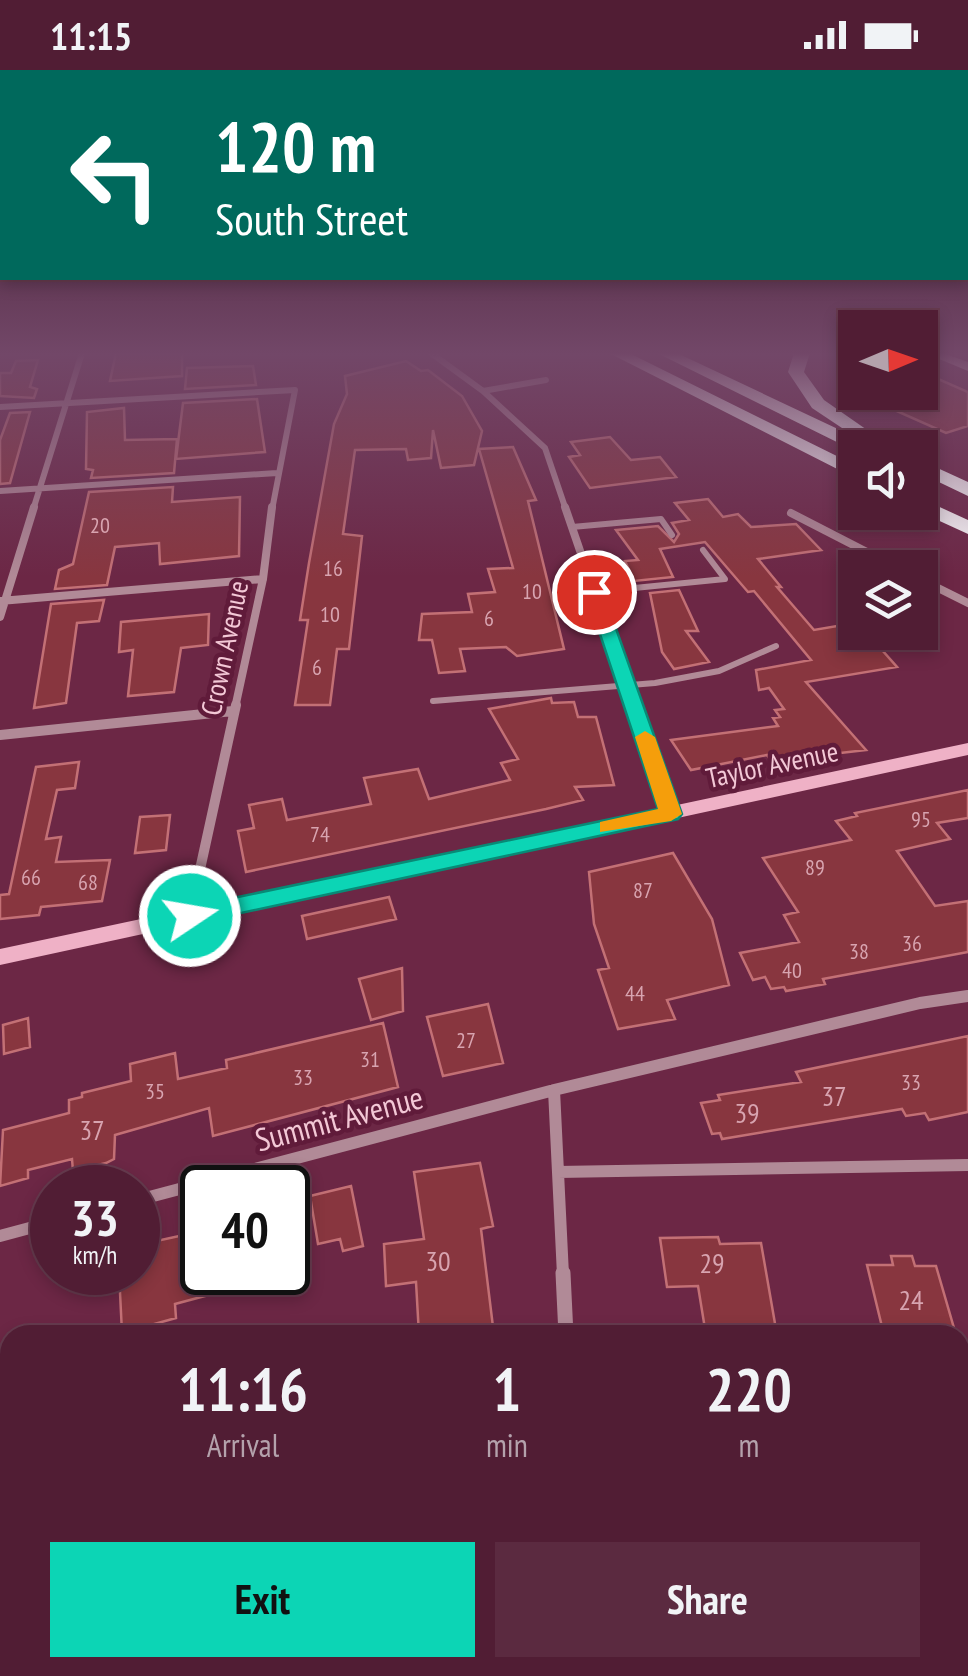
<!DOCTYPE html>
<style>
:root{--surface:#511d34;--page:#5b2a40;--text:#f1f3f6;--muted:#b4a2ac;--line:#673b4f;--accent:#0cd5b5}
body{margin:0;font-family:"PT Sans Narrow",sans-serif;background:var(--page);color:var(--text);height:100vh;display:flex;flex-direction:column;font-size:38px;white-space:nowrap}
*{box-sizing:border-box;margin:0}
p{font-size:32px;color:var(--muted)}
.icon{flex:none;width:55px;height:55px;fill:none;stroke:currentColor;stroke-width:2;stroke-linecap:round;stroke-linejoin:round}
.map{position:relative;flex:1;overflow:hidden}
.panel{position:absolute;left:0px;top:1255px;width:970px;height:352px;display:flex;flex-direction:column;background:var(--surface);border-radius:30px 30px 0 0;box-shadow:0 5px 15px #0003,0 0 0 2px var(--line)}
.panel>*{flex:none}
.guide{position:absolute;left:0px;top:0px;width:970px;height:210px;box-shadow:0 5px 15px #0003,0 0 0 2px var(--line);background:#00695c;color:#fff;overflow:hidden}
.needle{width:65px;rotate:88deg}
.fabs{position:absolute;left:838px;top:240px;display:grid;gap:20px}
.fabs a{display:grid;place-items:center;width:100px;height:100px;border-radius:0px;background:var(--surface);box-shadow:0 5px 15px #0003,0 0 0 2px var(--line);font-size:50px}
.speed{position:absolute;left:30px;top:1095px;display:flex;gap:20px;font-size:50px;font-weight:700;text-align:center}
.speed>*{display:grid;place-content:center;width:130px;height:130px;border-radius:50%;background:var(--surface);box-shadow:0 5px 15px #0003,0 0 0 2px var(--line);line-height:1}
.speed small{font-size:25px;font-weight:400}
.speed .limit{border:5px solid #111;border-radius:15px;background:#fff;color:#111}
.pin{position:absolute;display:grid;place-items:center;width:85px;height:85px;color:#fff;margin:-42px;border:5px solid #fff;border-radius:50%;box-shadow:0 2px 10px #0007}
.me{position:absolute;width:110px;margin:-55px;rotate:78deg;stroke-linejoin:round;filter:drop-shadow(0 0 8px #0008)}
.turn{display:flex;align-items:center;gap:35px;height:210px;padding:0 50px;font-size:45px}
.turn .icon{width:130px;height:130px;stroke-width:2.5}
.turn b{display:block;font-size:70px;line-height:85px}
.eta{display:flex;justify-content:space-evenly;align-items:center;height:170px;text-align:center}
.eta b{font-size:60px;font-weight:700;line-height:70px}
.button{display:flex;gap:20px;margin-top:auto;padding:20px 50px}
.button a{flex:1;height:115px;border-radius:0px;background:var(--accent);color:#111;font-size:40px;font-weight:700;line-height:115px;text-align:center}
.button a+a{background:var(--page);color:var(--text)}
.status{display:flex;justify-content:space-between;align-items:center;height:70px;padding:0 50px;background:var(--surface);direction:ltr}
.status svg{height:28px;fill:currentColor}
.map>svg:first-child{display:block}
.building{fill:#88363f;stroke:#c37075;stroke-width:2.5}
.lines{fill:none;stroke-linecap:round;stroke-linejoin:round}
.lane{stroke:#b18a97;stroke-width:6}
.street-far4{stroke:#b18a97;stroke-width:6}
.street-far3{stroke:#b18a97;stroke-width:8}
.street-far2{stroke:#b18a97;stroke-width:10}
.street-far1{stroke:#b18a97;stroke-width:12}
.street{stroke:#b18a97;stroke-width:15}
.secondary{fill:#efb1c6;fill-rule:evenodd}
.primary{fill:#f4e4e9;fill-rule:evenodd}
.highway{fill:#fff;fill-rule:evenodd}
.route{fill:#0cd5b5;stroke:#088a76;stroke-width:2.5}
.slow{fill:#f59e0b}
.labels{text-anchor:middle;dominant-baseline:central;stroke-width:9;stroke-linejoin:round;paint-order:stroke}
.number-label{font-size:22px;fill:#d8a4b0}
.street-label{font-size:28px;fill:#f3c8d6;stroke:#601b3a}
.near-number-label{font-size:28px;fill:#d8a4b0}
.near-street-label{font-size:32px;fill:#f3c8d6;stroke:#601b3a}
</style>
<div class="status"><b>11:15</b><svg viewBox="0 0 49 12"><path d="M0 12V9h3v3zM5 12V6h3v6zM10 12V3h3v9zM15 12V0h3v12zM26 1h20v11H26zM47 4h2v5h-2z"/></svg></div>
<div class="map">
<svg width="968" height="1606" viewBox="0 0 968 1606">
<rect width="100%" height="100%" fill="#6c2745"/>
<!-- building -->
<path class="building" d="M 116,283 L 182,283 L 182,306 L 110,311 Z
M 38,290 L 30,317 L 37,319 L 34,328 L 0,326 L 0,303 L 11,303 L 16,291 Z
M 406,291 L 421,301 L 428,300 L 462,326 L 482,361 L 474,395 L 441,398 L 433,360 L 431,388 L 408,390 L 406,379 L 355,380 L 343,464 L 362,466 L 349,579 L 337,579 L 330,635 L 295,635 L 308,550 L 300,550 L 309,493 L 334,354 L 347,324 L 345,306 Z
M 253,296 L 256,315 L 185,319 L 187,298 Z
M 920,301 L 968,322 L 968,356 L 946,363 L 854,322 L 920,322 Z
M 257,329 L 265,382 L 176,389 L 183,333 Z
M 124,338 L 125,370 L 177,369 L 174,403 L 91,408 L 93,400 L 86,399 L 87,342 Z
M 30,342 L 10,413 L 0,414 L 0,370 L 10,343 Z
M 610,367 L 631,390 L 660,387 L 676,407 L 590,418 L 569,387 L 580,385 L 571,372 Z
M 513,377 L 536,430 L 528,431 L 564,579 L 517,586 L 506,577 L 460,579 L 465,601 L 439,603 L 432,570 L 419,570 L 422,544 L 472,542 L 468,524 L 495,522 L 488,499 L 513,498 L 479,379 Z
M 173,417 L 172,432 L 240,427 L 239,486 L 160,494 L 159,473 L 115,477 L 107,515 L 55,519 L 59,500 L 73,494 L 89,422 Z
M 708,429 L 723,447 L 738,444 L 751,457 L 796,454 L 821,480 L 758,489 L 781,517 L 777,517 L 814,560 L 855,553 L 855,562 L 866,562 L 897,597 L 806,612 L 866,680 L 771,691 L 767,685 L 691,700 L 671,670 L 778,656 L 773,648 L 780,647 L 775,640 L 784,639 L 769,618 L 759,620 L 756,600 L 811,590 L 754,521 L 748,522 L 705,472 L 660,479 L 673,507 L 634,511 L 625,491 L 638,490 L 616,460 L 658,456 L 674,472 L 679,464 L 672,453 L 689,450 L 675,433 Z
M 679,520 L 698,561 L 686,561 L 709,592 L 674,599 L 662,582 L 650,523 Z
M 104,530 L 99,551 L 77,553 L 66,633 L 34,638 L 51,534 Z
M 209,544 L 208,575 L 181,578 L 174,622 L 128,626 L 133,580 L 119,582 L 121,552 Z
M 551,628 L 552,633 L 574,632 L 578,647 L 596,647 L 614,715 L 575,717 L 583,730 L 546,739 L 246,802 L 238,761 L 254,758 L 249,735 L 282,729 L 287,750 L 371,734 L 364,708 L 418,699 L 429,729 L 510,710 L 501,693 L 518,689 L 489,639 Z
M 79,692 L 75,718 L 57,720 L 46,769 L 61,767 L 56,792 L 110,790 L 102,831 L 41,837 L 39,845 L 0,849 L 0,825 L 9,824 L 36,697 Z
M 968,720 L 968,748 L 937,753 L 950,769 L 897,781 L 935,836 L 968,831 L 968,882 L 823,909 L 825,914 L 786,921 L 784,917 L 771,919 L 765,907 L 753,910 L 740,883 L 799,872 L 784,845 L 798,842 L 763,788 L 851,770 L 836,751 L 857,746 L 855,743 Z
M 170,745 L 166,780 L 135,783 L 140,747 Z
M 673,783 L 712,849 L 729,915 L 667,930 L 675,949 L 618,959 L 598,900 L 609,898 L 594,854 L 589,802 Z
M 389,827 L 396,849 L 307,869 L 302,846 Z
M 402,898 L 403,941 L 371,950 L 359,909 Z
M 488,934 L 503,993 L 443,1006 L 427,947 Z
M 28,948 L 30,977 L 4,984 L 3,955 Z
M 383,953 L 398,1017 L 213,1066 L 209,1038 L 115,1065 L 114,1089 L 106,1093 L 73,1101 L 72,1089 L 28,1100 L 28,1108 L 0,1116 L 3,1060 L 69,1043 L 69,1030 L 82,1027 L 82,1023 L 131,1011 L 130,994 L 175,983 L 178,1009 L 227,998 L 226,990 Z
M 968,966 L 968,1042 L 929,1050 L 925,1043 L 906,1046 L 902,1039 L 722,1069 L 720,1063 L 712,1064 L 701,1033 L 720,1030 L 718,1025 L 801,1012 L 796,1002 Z
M 480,1093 L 493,1156 L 481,1159 L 494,1265 L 419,1265 L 416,1212 L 386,1216 L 384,1174 L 424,1169 L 414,1102 Z
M 351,1116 L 363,1176 L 343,1181 L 340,1169 L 318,1174 L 310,1126 Z
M 202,1161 L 202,1202 L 264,1202 L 265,1210 L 175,1234 L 176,1248 L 122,1263 L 119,1202 L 138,1202 L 138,1175 Z
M 718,1167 L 720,1174 L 761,1173 L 777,1265 L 706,1265 L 698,1216 L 667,1217 L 660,1168 Z
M 891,1186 L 912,1186 L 915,1196 L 936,1196 L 956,1265 L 884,1265 L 867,1195 L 893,1195 Z"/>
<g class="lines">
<!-- lane -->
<path class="lane" d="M 572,457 L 661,449 L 672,465
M 594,522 L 725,509 L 703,480
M 433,631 L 655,613 L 719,601 L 776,576"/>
<!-- street-far4 -->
<path class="street-far4" d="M 431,283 L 483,321 L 545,378 L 566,440
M 483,321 L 546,310
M 0,337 L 295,320 L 272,440
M 0,421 L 277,403
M 33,440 L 82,283"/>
<!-- street-far3 -->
<path class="street-far3" d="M 565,437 L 634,638
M 791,443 L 898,498
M 920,509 L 968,533
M 0,531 L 263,509
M 0,547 L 34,437
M 235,638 L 263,509 L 272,437"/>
<!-- street-far2 -->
<path class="street-far2" d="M 634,635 L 671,744
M 0,665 L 233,641
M 190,845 L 236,635"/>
<!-- street-far1 -->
<path class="street-far1" d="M 554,1020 L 563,1205
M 558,1102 L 968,1095
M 138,1130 L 554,1020 L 920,933 L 968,926
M 0,1166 L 52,1152"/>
<!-- street -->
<path class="street" d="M 563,1203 L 566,1265
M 582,1598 L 583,1606"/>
<!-- secondary -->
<path class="secondary" d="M 968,673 L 968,685 L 0,895 L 0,879 Z"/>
<!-- primary -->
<path class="primary" d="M 925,283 L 943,283 L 968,292 L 968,301 Z"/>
<!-- highway -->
<path class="highway" d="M 609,283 L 629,283 L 855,395 L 855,408 Z
M 657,283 L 677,283 L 857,368 L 812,338 L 788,302 L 794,283 L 810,283 L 804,302 L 824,330 L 893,378 L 855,378 L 855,381 Z
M 920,390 L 968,412 L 968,426 L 920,403 Z
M 920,428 L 968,450 L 968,464 L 920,442 Z"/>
</g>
<!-- sky -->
<linearGradient id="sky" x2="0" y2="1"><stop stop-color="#3b1526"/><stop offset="0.56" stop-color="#724768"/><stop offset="1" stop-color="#724768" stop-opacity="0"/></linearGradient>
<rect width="968" height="507" fill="url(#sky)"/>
<!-- route -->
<path class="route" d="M 594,517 L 603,522 L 682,744 L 678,749 L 190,854 L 182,852 L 179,846 L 190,837 L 658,739 L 586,522 Z"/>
<!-- slow -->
<path class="slow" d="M 645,661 L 655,667 L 682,744 L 671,751 L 600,762 L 600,752 L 658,739 L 635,667 Z"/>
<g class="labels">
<!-- number labels -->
<g class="number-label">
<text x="100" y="455">20</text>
<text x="333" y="498">16</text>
<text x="532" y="521">10</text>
<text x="330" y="544">10</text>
<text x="489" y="548">6</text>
<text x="317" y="597">6</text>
<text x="921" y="749">95</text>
<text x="320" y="764">74</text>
<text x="815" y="797">89</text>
<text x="31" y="807">66</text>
<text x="88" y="812">68</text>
<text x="643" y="820">87</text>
<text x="912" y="873">36</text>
<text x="859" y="881">38</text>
<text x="792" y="900">40</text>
<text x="635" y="923">44</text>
<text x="466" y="970">27</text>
<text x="370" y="989">31</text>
<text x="303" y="1007">33</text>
<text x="911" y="1012">33</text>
<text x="155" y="1021">35</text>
</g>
<!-- street labels -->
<g class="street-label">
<text transform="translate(224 578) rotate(-78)">Crown Avenue</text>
<text transform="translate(772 694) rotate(-12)">Taylor Avenue</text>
</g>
<!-- near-number labels -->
<g class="near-number-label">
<text x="834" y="1025">37</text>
<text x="747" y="1042">39</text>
<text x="92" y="1059">37</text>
<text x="438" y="1190">30</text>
<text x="712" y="1192">29</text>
<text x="911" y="1229">24</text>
</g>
<!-- near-street labels -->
<g class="near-street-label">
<text transform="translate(339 1048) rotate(-15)">Summit Avenue</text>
</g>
</g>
</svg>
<div class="fabs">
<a><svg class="needle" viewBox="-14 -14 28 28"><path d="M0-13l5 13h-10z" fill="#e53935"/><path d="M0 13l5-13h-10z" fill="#b4a2ac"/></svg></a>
<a><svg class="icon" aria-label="sound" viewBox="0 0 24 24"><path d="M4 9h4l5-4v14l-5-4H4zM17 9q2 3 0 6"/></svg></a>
<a><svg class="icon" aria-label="layers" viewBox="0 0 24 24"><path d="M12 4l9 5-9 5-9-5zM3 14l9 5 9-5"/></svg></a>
</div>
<div class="speed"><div>33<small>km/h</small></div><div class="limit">40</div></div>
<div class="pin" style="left:594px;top:522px;background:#d93025"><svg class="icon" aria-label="arrive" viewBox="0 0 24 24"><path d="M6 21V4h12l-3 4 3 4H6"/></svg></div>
<svg class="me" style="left:190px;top:846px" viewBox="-20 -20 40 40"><circle r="17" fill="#0cd5b5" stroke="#fff" stroke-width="3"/><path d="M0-11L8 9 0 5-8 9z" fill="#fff"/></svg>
<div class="guide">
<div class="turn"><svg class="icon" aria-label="left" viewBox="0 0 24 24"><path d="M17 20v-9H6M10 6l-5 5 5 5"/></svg><div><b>120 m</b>South Street</div></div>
</div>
<section class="panel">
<div class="eta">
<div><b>11:16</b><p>Arrival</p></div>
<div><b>1</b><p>min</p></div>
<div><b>220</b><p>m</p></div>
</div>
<div class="button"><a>Exit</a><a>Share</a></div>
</section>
</div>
